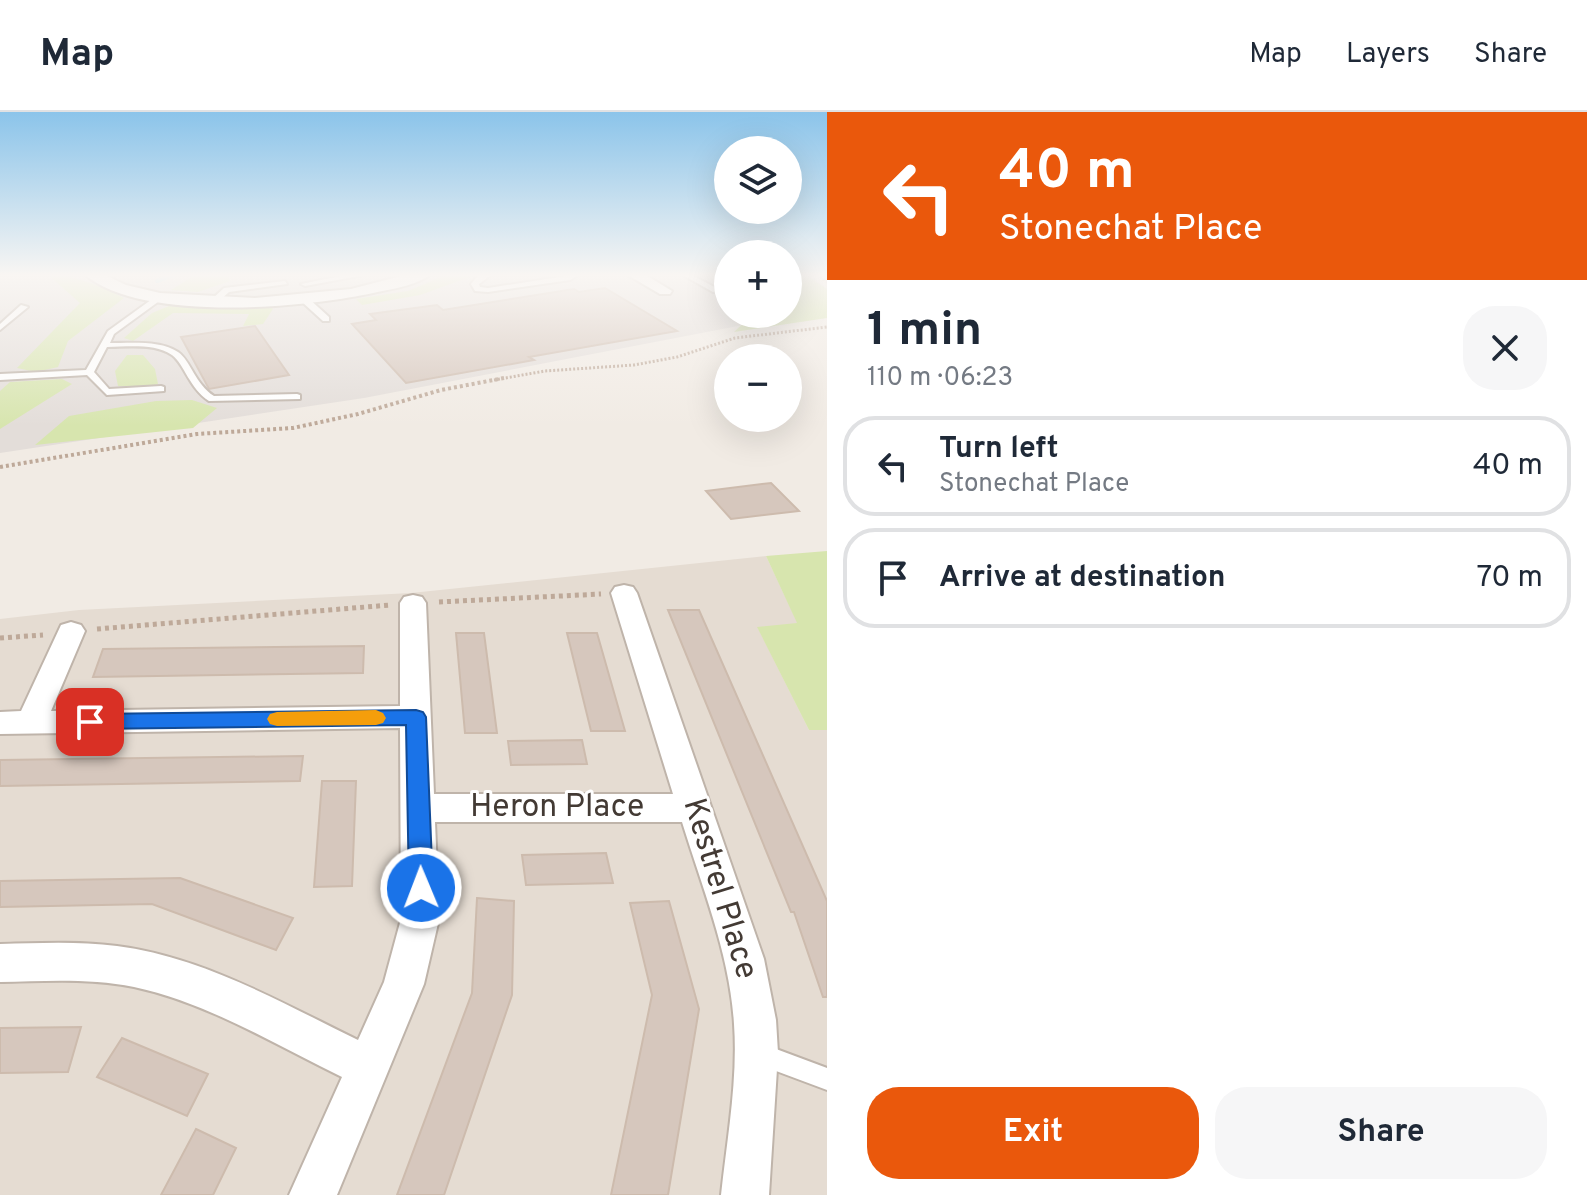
<!DOCTYPE html>
<meta charset="utf-8">
<style>
:root{--surface:#fff;--page:#f6f6f7;--text:#1f2937;--muted:#747a83;--line:#e0e1e3;--accent:#ea580c}
body{margin:0;font-family:Overpass,sans-serif;background:var(--page);color:var(--text);height:100vh;display:flex;flex-direction:column;font-size:30px;white-space:nowrap}
*{box-sizing:border-box;margin:0}
p{font-size:26px;color:var(--muted)}
.icon{flex:none;width:44px;height:44px;fill:none;stroke:currentColor;stroke-width:2;stroke-linecap:round;stroke-linejoin:round}
.map{position:relative;flex:1;overflow:hidden}
.sheet{display:flex;flex-direction:column;background:var(--surface);width:760px}
.sheet>*{flex:none}
.top-card{background:#ea580c;color:#fff;overflow:hidden}
.tools{position:absolute;left:714px;top:24px;display:grid;gap:16px}
.tools a{display:grid;place-items:center;width:88px;height:88px;border-radius:50%;background:var(--surface);box-shadow:0 8px 32px #0002;font-size:40px}
.pin{position:absolute;display:grid;place-items:center;width:68px;height:68px;color:#fff;margin:-34px;border-radius:16px;box-shadow:0 4px 12px #0006}
.me{position:absolute;width:88px;margin:-44px;rotate:359deg;stroke-linejoin:round;filter:drop-shadow(0 0 6px #0008)}
.turn{display:flex;align-items:center;gap:28px;height:168px;padding:0 40px;font-size:36px}
.turn .icon{width:104px;height:104px;stroke-width:2.5}
.turn b{display:block;font-size:56px;line-height:68px}
.round{display:grid;place-items:center;flex:none;width:84px;height:84px;border-radius:32px;background:var(--page)}
.headline{display:flex;align-items:center;justify-content:space-between;height:136px;padding:0 40px}
h1{font-size:48px;font-weight:700;line-height:60px}
.cta{display:flex;gap:16px;margin-top:auto;padding:16px 40px}
.cta a{flex:1;height:92px;border-radius:32px;background:var(--accent);color:#fff;font-size:32px;font-weight:700;line-height:92px;text-align:center}
.cta a+a{background:var(--page);color:var(--text)}
ul{padding:0;list-style:none}
li{display:flex;align-items:center;gap:24px;height:100px;margin:0 16px 12px;padding:0 24px;border:4px solid var(--line);border-radius:32px}
li div{flex:1}
li b{display:block;font-size:30px}
li em{font-style:normal}
header{display:flex;align-items:center;gap:48px;box-sizing:border-box;height:112px;padding:0 40px;background:var(--surface);border-bottom:2px solid var(--line)}
header strong{font-size:38px}
nav{display:flex;gap:44px;margin-inline-start:auto;font-size:28px}
main{display:flex;flex:1;min-height:0}
.map>svg:first-child{display:block}
.residential{fill:#e5dcd2}
.industrial{fill:#e3ddd9}
.green{fill:#d7e5ae}
.lines{fill:none;stroke-linecap:round;stroke-linejoin:round}
.stream{stroke:#a1dded;stroke-width:4}
.building{fill:#d6c7bd;stroke:#cdbbad;stroke-width:2}
.service-casing{stroke:#bfb4aa;stroke-width:4}
.minor-casing{stroke:#bfb4aa;stroke-width:4}
.path-far2{stroke:#bea999;stroke-width:3;stroke-dasharray:2 2;stroke-linecap:butt}
.path-far1{stroke:#bea999;stroke-width:4;stroke-dasharray:3 3;stroke-linecap:butt}
.path{stroke:#bea999;stroke-width:5;stroke-dasharray:4 4;stroke-linecap:butt}
.service{fill:#fff;fill-rule:evenodd}
.minor{fill:#fff;fill-rule:evenodd}
.route{fill:#1a73e8;stroke:#114b97;stroke-width:2}
.slow{fill:#f59e0b}
.labels{text-anchor:middle;dominant-baseline:central;stroke-width:6;stroke-linejoin:round;paint-order:stroke}
.near-street-label{font-size:32px;fill:#433a34;stroke:#fff}
</style>
<header>
<strong>Map</strong>
<nav><a>Map</a><a>Layers</a><a>Share</a></nav>
</header>
<main>
<div class="map">
<svg width="827" height="1083" viewBox="0 0 827 1083">
<rect width="100%" height="100%" fill="#f1ebe4"/>
<!-- residential -->
<path class="residential" d="M 766,444 L 798,512 L 758,516 L 809,618 L 827,618 L 827,1083 L 0,1083 L 0,507 L 79,498 L 411,481 Z"/>
<!-- industrial -->
<path class="industrial" d="M 0,162 L 728,162 L 728,202 L 788,202 L 788,162 L 809,162 L 827,177 L 827,197 L 364,286 L 0,341 Z"/>
<!-- green -->
<path class="green" d="M 47,162 C 72,162 101,174 124,186 L 68,229 L 58,255 L 36,260 L 17,256 L 80,191 Z
M 196,162 L 227,162 L 230,169 L 198,180 L 171,178 Z
M 448,162 L 478,162 L 420,183 L 362,193 L 356,187 L 408,179 Z
M 788,162 L 805,162 L 827,177 L 827,206 L 734,220 L 753,202 L 788,202 L 788,185 L 792,183 L 788,179 Z
M 269,193 L 273,197 L 263,212 L 243,214 L 249,202 L 173,201 L 133,229 L 124,226 L 152,201 L 169,194 Z
M 127,243 L 143,243 L 155,257 L 158,272 L 147,275 L 118,274 L 115,259 Z
M 62,267 L 72,272 L 0,317 L 0,279 L 10,270 Z
M 192,288 L 217,296 L 193,316 L 35,333 L 69,304 L 156,289 Z
M 827,439 L 827,618 L 809,618 L 757,515 L 797,511 L 766,444 Z"/>
<g class="lines">
<!-- stream -->
<path class="stream" d="M 157,169 L 176,162"/>
</g>
<!-- building -->
<path class="building" d="M 605,176 L 677,219 L 529,245 L 534,248 L 406,271 L 352,212 L 376,208 L 370,202 L 437,193 L 443,198 L 574,177 L 579,180 Z
M 255,214 L 289,263 L 209,277 L 181,225 Z
M 771,371 L 799,399 L 731,407 L 706,379 Z
M 668,498 L 699,498 L 827,789 L 827,885 L 823,885 L 794,800 L 791,800 Z
M 456,521 L 484,521 L 497,621 L 465,621 Z
M 567,521 L 597,521 L 625,619 L 591,619 Z
M 364,534 L 363,561 L 93,565 L 103,537 Z
M 582,628 L 587,652 L 511,653 L 508,629 Z
M 303,644 L 300,669 L 0,674 L 0,648 Z
M 322,669 L 356,669 L 352,774 L 314,775 Z
M 606,741 L 613,771 L 526,773 L 522,743 Z
M 180,766 L 293,806 L 276,838 L 152,792 L 0,795 L 0,769 Z
M 477,786 L 514,789 L 512,883 L 444,1083 L 397,1083 L 472,881 Z
M 669,789 L 699,897 L 668,1083 L 611,1083 L 652,883 L 630,791 Z
M 81,915 L 68,960 L 0,961 L 0,916 Z
M 122,926 L 208,962 L 187,1004 L 97,965 Z
M 196,1017 L 236,1036 L 213,1083 L 161,1083 Z"/>
<g class="lines">
<defs>
<path id="service" d="M 351,162 L 369,162 L 305,174 L 301,172 Z
M 482,162 L 492,162 L 479,172 L 480,175 L 488,176 L 579,162 L 570,168 L 488,180 L 475,179 L 471,172 L 476,166 Z
M 681,162 L 690,162 L 720,178 L 713,180 Z
M 285,169 L 287,172 L 229,180 L 218,190 L 211,188 L 224,176 Z
M 155,185 L 162,187 L 114,222 L 110,231 C 130,231 161,228 178,240 C 191,249 195,272 214,284 L 297,282 L 300,283 L 300,287 L 209,289 C 189,276 185,253 172,243 C 154,231 127,235 107,235 L 94,260 L 109,277 L 161,274 L 164,275 L 164,279 L 107,283 L 87,263 L 0,268 L 0,262 L 86,258 L 108,219 Z
M 301,185 L 307,185 L 329,205 L 329,209 L 323,209 L 301,189 Z
M 21,193 L 28,195 L 0,218 L 0,212 Z
M 760,931 L 827,956 L 827,978 L 752,950 L 749,942 L 752,934 Z"/>
<path id="minor" d="M 84,162 L 103,162 L 126,173 L 160,181 L 255,186 L 351,177 L 409,162 L 431,162 C 416,174 391,177 373,181 C 303,196 141,211 84,162 Z
M 626,162 L 644,162 L 672,179 L 670,182 L 660,182 Z
M 624,473 L 633,475 L 637,481 L 764,847 L 776,908 L 778,941 L 769,1083 L 721,1083 C 727,1027 738,968 734,912 C 730,843 702,775 682,710 L 435,710 L 439,807 L 424,872 L 337,1083 L 289,1083 L 342,965 C 274,932 208,891 134,875 C 90,866 45,869 0,870 L 0,832 C 39,831 78,829 117,834 C 203,845 282,891 358,928 L 384,870 L 401,807 L 400,616 L 0,622 L 0,600 L 21,599 L 61,513 L 71,510 L 81,513 L 85,519 L 51,599 L 400,594 L 400,491 L 404,485 L 413,483 L 422,485 L 426,491 L 434,682 L 673,682 L 611,481 L 615,475 Z"/>
</defs>
<!-- service casing -->
<use href="#service" class="service-casing"/>
<!-- minor casing -->
<use href="#minor" class="minor-casing"/>
<!-- path-far2 -->
<path class="path-far2" d="M 817,162 L 827,170
M 494,268 L 545,259 L 634,253 L 677,245 L 735,226 L 827,215"/>
<!-- path-far1 -->
<path class="path-far1" d="M 0,355 L 197,322 L 293,316 L 358,302 L 441,278 L 504,266"/>
<!-- path -->
<path class="path" d="M 439,490 L 601,482
M 97,517 L 390,493
M 0,526 L 43,523"/>
<!-- service -->
<use href="#service" class="service"/>
<!-- minor -->
<use href="#minor" class="minor"/>
</g>
<!-- sky -->
<linearGradient id="sky" x2="0" y2="1"><stop stop-color="#8bc4ea"/><stop offset="0.52" stop-color="#f9f6f3"/><stop offset="1" stop-color="#f9f6f3" stop-opacity="0"/></linearGradient>
<rect width="827" height="314" fill="url(#sky)"/>
<!-- route -->
<path class="route" d="M 416,598 L 423,600 L 426,605 L 433,776 L 430,784 L 421,787 L 413,784 L 409,776 L 406,613 L 90,617 L 83,615 L 80,610 L 83,604 L 90,602 Z"/>
<!-- slow -->
<path class="slow" d="M 376,598 L 383,601 L 386,606 L 383,611 L 376,613 L 277,614 L 270,612 L 267,607 L 270,602 L 277,600 Z"/>
<g class="labels">
<!-- near-street labels -->
<g class="near-street-label">
<text x="557" y="696">Heron Place</text>
<text transform="translate(719 777) rotate(73)">Kestrel Place</text>
</g>
</g>
</svg>
<div class="tools">
<a><svg class="icon" aria-label="layers" viewBox="0 0 24 24"><path d="M12 4l9 5-9 5-9-5zM3 14l9 5 9-5"/></svg></a>
<a>+</a>
<a>−</a>
</div>
<div class="pin" style="left:90px;top:610px;background:#d93025"><svg class="icon" aria-label="arrive" viewBox="0 0 24 24"><path d="M6 21V4h12l-3 4 3 4H6"/></svg></div>
<svg class="me" style="left:421px;top:776px" viewBox="-20 -20 40 40"><circle r="17" fill="#1a73e8" stroke="#fff" stroke-width="3"/><path d="M0-11L8 9 0 5-8 9z" fill="#fff"/></svg>
</div>
<section class="sheet">
<div class="top-card">
<div class="turn"><svg class="icon" aria-label="left" viewBox="0 0 24 24"><path d="M17 20v-9H6M10 6l-5 5 5 5"/></svg><div><b>40 m</b>Stonechat Place</div></div>
</div>
<div class="headline"><div><h1>1 min</h1><p>110 m · 06:23</p></div><a class="round"><svg class="icon" aria-label="close" viewBox="0 0 24 24"><path d="M6 6l12 12M18 6L6 18"/></svg></a></div>
<ul>
<li><svg class="icon" aria-label="left" viewBox="0 0 24 24"><path d="M17 20v-9H6M10 6l-5 5 5 5"/></svg><div><b>Turn left</b><p>Stonechat Place</p></div><em>40 m</em></li>
<li><svg class="icon" aria-label="arrive" viewBox="0 0 24 24"><path d="M6 21V4h12l-3 4 3 4H6"/></svg><div><b>Arrive at destination</b></div><em>70 m</em></li>
</ul>
<div class="cta"><a>Exit</a><a>Share</a></div>
</section>
</main>
